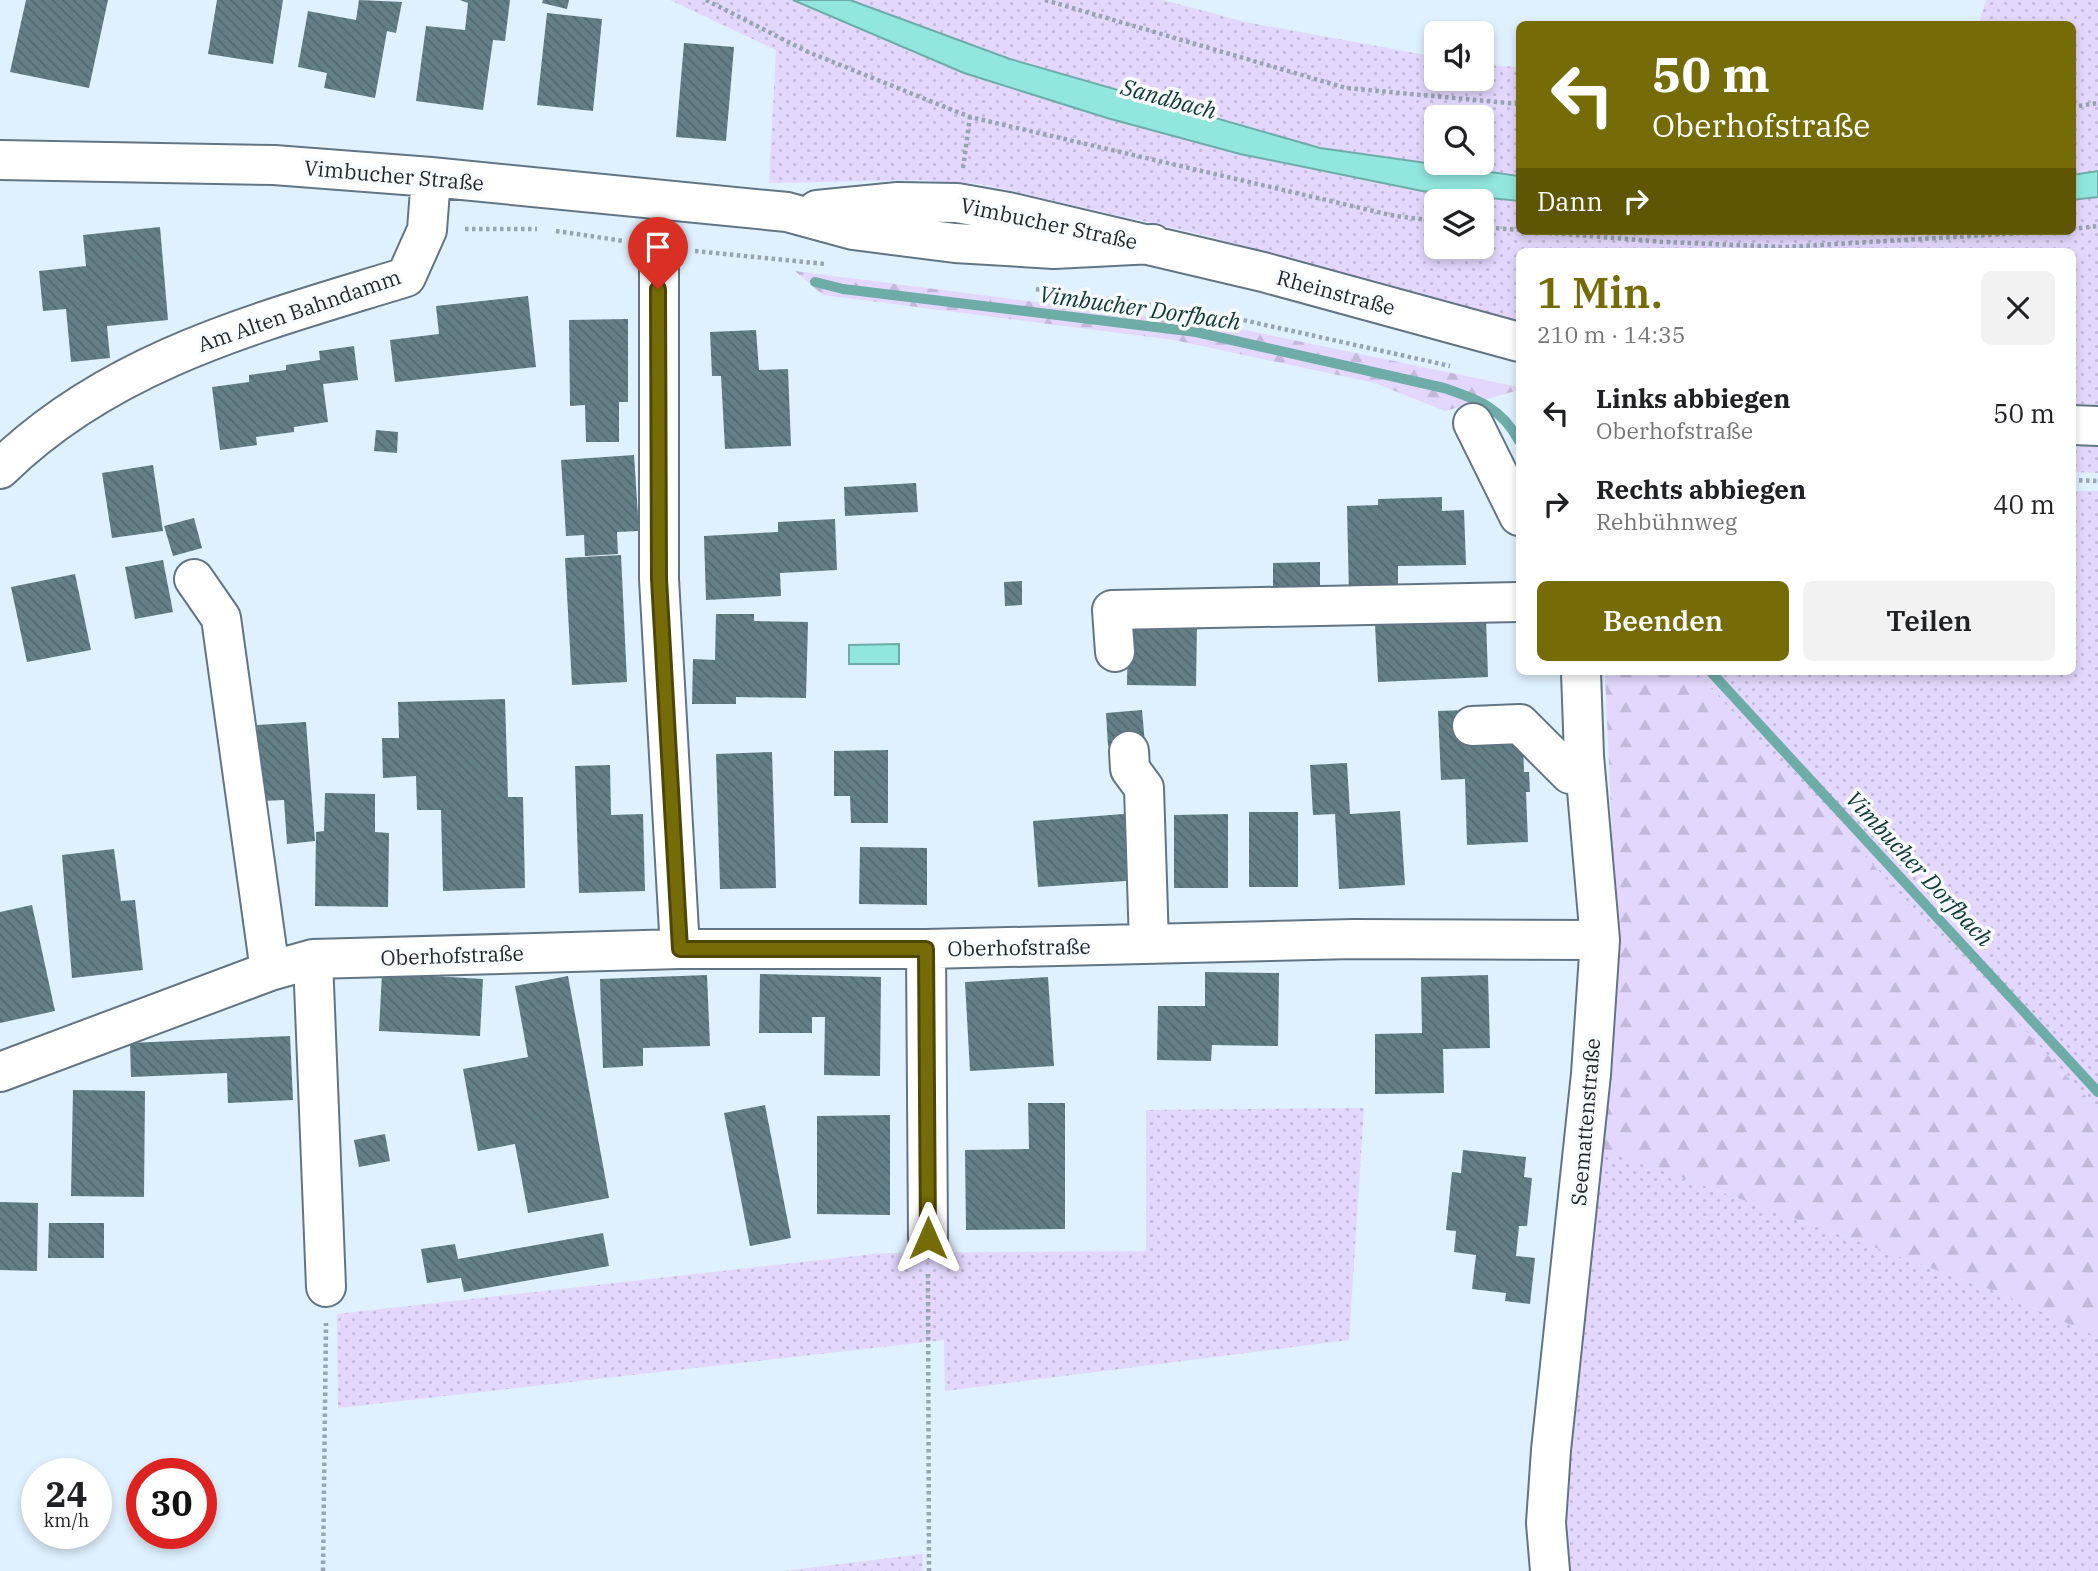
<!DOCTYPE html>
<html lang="de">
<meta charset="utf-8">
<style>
:root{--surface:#fff;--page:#f2f2f2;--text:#202124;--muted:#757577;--accent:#766c07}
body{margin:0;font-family:"IBM Plex Serif",serif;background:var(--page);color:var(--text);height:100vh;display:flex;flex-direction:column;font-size:26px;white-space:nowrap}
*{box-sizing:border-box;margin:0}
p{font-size:23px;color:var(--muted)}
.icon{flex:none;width:38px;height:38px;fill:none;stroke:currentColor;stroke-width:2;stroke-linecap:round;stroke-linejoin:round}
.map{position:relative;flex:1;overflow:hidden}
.drawer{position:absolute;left:1516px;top:248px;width:560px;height:427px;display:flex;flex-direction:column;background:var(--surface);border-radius:10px;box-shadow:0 4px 10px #0003}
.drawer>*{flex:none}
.guide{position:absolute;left:1516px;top:21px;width:560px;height:214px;border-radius:10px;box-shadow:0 4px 10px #0003;background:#766c07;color:#fff;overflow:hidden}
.fabs{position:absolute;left:1424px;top:21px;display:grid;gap:14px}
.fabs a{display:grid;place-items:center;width:70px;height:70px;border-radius:10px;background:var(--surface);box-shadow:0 4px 10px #0003;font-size:35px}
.speed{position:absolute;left:21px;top:1458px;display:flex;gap:14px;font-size:35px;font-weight:700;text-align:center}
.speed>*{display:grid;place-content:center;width:91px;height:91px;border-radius:50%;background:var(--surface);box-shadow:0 4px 10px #0003;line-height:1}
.speed small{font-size:18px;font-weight:400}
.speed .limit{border:10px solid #d22;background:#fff;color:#111}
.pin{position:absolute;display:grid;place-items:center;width:60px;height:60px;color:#fff;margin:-72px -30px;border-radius:50% 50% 50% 0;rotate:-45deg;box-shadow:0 0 7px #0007}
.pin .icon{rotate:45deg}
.me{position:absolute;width:77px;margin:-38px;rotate:0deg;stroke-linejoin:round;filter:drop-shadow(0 0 5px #0008)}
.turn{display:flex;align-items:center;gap:24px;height:147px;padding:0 21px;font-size:32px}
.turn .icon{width:91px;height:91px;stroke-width:2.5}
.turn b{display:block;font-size:49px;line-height:60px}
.then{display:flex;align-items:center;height:66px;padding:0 21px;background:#0003;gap:14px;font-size:26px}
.round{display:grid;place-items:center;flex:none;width:74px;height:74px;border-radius:10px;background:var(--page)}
.summary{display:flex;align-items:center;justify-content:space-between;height:119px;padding:0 21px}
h1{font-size:42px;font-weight:600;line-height:52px;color:var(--accent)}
.primary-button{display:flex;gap:14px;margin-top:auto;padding:14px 21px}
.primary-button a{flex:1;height:80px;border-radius:10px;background:var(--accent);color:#fff;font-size:28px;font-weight:600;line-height:80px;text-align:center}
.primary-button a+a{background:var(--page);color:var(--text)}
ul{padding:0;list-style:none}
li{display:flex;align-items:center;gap:21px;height:91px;padding:0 21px}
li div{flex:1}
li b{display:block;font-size:26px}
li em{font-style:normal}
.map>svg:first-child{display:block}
.grass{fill:url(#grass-dots);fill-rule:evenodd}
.forest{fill:url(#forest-firs)}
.water{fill:#91e6dd;stroke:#6eaca8;stroke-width:2}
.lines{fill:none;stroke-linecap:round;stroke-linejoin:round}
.stream{stroke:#6eaca8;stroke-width:10}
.building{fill:url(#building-back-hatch)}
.minor-casing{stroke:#627585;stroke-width:42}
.path{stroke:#97a5b0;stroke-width:4.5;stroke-dasharray:3.5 3.5;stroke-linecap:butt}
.minor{stroke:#fff;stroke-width:38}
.route-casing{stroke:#4d4605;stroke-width:18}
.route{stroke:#766c07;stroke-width:12}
.labels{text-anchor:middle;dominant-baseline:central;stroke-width:7;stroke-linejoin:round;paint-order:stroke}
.street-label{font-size:21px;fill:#1e262c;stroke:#f7fbff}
.water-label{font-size:23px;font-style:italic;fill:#103935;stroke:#f7fbff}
</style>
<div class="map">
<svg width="2098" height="1571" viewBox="0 0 2098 1571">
<defs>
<pattern id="grass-dots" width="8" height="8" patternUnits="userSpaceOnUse" patternTransform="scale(1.75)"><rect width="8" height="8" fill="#e3d7fd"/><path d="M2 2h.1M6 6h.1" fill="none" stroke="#c2b8d9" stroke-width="1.8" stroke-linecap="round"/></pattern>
<pattern id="forest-firs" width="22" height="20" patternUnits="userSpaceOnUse" patternTransform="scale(1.75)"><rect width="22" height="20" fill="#e3d7fd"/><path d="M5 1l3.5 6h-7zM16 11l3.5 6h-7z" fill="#c2b8d9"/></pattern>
<pattern id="building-back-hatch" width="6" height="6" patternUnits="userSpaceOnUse" patternTransform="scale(1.75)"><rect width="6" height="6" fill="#648087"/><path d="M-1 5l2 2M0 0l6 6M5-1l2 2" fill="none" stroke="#52696f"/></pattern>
</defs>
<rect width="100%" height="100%" fill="#dff0fe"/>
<!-- grass -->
<path class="grass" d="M 670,0 L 793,0 L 964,73 L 1107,118 L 1240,154 L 1422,191 L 1519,201 L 1519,231 L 2072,231 L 2072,200 L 2098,197 L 2098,405 L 2072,405 L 2072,252 L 1519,252 L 1519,323 L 1200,234 L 981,184 L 918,180 L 769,183 L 776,50 ZM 1437,201 L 1482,201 L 1482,247 L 1437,247 Z
M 850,0 L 1163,0 L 1245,22 L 1437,57 L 1437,79 L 1482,79 L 1482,65 L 1519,67 L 1519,176 C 1288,158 1065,80 850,0 ZM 1437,117 L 1482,117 L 1482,163 L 1437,163 Z
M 1986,0 L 2098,0 L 2098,171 L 2072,175 L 2072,24 L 1979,24 Z
M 2072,447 L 2098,447 L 2098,473 L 2072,472 Z
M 2072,491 L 2098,491 L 2098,1110 L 1696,672 L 2072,672 Z
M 1364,1108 L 1349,1340 L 945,1391 L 944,1340 L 338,1408 L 337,1314 L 883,1253 L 1146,1251 L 1146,1110 Z
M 1595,1146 L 1997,1292 L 2098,1337 L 2098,1571 L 1563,1571 L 1558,1553 Z
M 923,1554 L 922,1571 L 783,1571 Z"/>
<!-- forest -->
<path class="forest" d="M 795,271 L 1231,327 L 1519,387 L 1519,390 L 1445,411 L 1375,383 L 1174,340 L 823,295 Z
M 1605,672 L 1696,672 L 2098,1110 L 2098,1337 L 1997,1292 L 1595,1146 L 1616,925 Z"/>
<!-- water -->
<path class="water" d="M 793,0 L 850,0 L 1010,59 L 1320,148 L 1519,176 L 1519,201 L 1422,191 L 1240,154 L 1107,118 L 964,73 Z
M 2098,171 L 2098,197 L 2072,200 L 2072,175 Z
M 899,644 L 899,664 L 849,664 L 849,645 Z"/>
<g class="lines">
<!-- stream -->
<path class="stream" d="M 815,282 L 843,289 L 1196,332 L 1444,388 C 1477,399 1502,408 1519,441
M 1711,672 L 2098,1092"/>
</g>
<!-- building -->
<path class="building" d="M 26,0 L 108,0 L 89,88 L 10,72 Z
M 217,0 L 283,0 L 273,64 L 208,54 Z
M 359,0 L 402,2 L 396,33 L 387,31 L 375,98 L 324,88 L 327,73 L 298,67 L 308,11 L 356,20 Z
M 460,0 L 510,0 L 505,41 L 493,40 L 483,110 L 416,101 L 426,26 L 465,30 L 468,3 Z
M 543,0 L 569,0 L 567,9 L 542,3 Z
M 547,13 L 602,19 L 593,111 L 537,105 Z
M 684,43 L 734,47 L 726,141 L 676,137 Z
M 160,227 L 168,320 L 107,326 L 110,358 L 71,362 L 66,309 L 43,311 L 39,271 L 86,266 L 83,235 Z
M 528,296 L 536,367 L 395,382 L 390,340 L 439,334 L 436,306 Z
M 628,319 L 628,402 L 619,402 L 619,442 L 586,442 L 585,405 L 570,406 L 569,320 Z
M 756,330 L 759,370 L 788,369 L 791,446 L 725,449 L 721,376 L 712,376 L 710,332 Z
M 354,346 L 358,380 L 323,384 L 328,422 L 294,427 L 294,432 L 256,437 L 257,445 L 220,450 L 212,387 L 249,382 L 249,375 L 286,370 L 286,365 L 320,360 L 319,351 Z
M 376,430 L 398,432 L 397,453 L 374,451 Z
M 634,455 L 639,531 L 617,532 L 618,554 L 585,556 L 584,535 L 566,536 L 561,460 Z
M 153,465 L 163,531 L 112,538 L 102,473 Z
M 916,483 L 918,512 L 845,516 L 844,487 Z
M 1442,497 L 1442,511 L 1464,510 L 1466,565 L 1398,566 L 1398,593 L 1349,595 L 1347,506 L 1378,505 L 1378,499 Z
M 194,518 L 202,548 L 173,556 L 164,526 Z
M 835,519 L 837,570 L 780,573 L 781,596 L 706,600 L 704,536 L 778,532 L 778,522 Z
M 621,555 L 627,682 L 572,685 L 565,558 Z
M 163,560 L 173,612 L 135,619 L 125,567 Z
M 1320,562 L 1320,603 L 1273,604 L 1273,563 Z
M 75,574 L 91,650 L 27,662 L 11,587 Z
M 1022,581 L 1022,605 L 1005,606 L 1004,582 Z
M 716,614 L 754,614 L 754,621 L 808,622 L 806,698 L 736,697 L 736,704 L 692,704 L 693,659 L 715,660 Z
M 1486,619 L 1488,677 L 1378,682 L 1375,624 Z
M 1128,621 L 1197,623 L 1196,686 L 1127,685 Z
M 505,699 L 508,797 L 523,797 L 525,888 L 443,891 L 441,810 L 417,810 L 416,776 L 383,778 L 382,738 L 399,738 L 398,702 Z
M 1142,710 L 1145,744 L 1108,746 L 1106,713 Z
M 1466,710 L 1468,744 L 1523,742 L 1524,772 L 1529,772 L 1530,792 L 1526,792 L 1528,842 L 1467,845 L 1465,779 L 1441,780 L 1438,711 Z
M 306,722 L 315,841 L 287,844 L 284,800 L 263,801 L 257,725 Z
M 888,750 L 888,823 L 851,823 L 850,796 L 834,796 L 834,751 Z
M 772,752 L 776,888 L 720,889 L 716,754 Z
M 1347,763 L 1350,814 L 1400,811 L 1405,885 L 1339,889 L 1335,814 L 1313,815 L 1310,765 Z
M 610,765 L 611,815 L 643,814 L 645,891 L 579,893 L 575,766 Z
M 325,793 L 375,794 L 375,832 L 389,833 L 388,907 L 315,906 L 316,832 L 324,831 Z
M 1249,812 L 1298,812 L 1298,887 L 1249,887 Z
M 1136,813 L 1140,880 L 1038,887 L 1033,821 Z
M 1228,814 L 1228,888 L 1174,888 L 1174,815 Z
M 860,847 L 927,848 L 927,905 L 859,904 Z
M 114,849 L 121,901 L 135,900 L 143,970 L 72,978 L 62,855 Z
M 32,905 L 55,1011 L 0,1023 L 0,912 Z
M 1205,972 L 1279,973 L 1278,1046 L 1212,1045 L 1211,1061 L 1157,1060 L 1158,1006 L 1205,1006 Z
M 382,973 L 483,979 L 480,1036 L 379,1031 Z
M 760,974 L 881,977 L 880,1076 L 824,1075 L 825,1017 L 812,1017 L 812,1033 L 759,1033 Z
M 707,975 L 710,1046 L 643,1048 L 643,1066 L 603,1068 L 600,979 Z
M 1488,975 L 1490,1048 L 1443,1049 L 1444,1093 L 1375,1094 L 1375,1034 L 1422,1033 L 1421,977 Z
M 568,976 L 609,1198 L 528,1213 L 515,1144 L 478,1151 L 463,1069 L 528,1057 L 515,986 Z
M 1048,977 L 1054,1066 L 970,1071 L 965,982 Z
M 290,1036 L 293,1100 L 228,1103 L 227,1073 L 131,1077 L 130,1043 Z
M 73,1090 L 145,1091 L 144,1197 L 71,1196 Z
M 1028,1103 L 1065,1103 L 1065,1229 L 966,1230 L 965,1150 L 1029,1149 Z
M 765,1105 L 791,1238 L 750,1246 L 724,1113 Z
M 890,1115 L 890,1215 L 817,1214 L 817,1116 Z
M 385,1134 L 390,1161 L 359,1167 L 354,1140 Z
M 1463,1150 L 1526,1157 L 1524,1177 L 1532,1178 L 1527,1226 L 1519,1226 L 1516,1256 L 1535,1258 L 1530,1304 L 1505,1301 L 1506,1293 L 1472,1289 L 1476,1255 L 1454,1252 L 1456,1231 L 1446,1230 L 1452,1172 L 1461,1173 Z
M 0,1202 L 38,1203 L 37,1271 L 0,1270 Z
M 49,1223 L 104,1223 L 104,1258 L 48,1258 Z
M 603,1233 L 609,1266 L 464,1292 L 461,1278 L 427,1283 L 421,1249 L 455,1244 L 458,1259 Z"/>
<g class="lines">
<defs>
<path id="minor" d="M 0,160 L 274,165 L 431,177 L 787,212 L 853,230 L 955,243 L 1054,249 L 1153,244
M 817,210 L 898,202 L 957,203 L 1008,212 L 1263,272 L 1519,342
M 659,247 L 659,579 L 680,949
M 1473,423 L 1519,516
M 2072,425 L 2098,426
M 0,469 C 112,359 261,322 406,277 L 427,230 L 431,177
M 194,579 L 221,618 L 270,971
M 1115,652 L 1112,610 L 1519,602
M 1472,726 L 1520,724 L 1570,774 L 1585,773
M 1129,751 L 1130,769 L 1144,788 L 1149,944
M 926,949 L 928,1238
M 313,959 L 326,1287
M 0,1072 L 270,971 L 313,959 L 680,949 L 926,949 L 1354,939 L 1600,940
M 1550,1571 L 1546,1523 L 1551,1450 L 1591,1074 L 1600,940 L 1584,756 L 1581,672"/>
</defs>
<!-- minor casing -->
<use href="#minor" class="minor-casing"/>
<!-- path -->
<path class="path" d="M 706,0 L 808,52 L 970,117 L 1395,216 L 1437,221
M 1045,0 L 1346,88 L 1519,104
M 2072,107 L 2098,103
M 963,168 L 970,117
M 1482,227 L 1519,230
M 465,229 L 537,229
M 2072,229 L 2098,226
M 556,231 L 624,241
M 1527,231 L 1664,242 L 1785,247 L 2056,231
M 695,251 L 825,264
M 1036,289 L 1216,314 L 1450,366
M 2072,480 L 2098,481
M 928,1274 L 929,1571
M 323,1571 L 326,1323"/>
<!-- minor -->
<use href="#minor" class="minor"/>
</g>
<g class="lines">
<defs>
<path id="route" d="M 658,289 L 659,579 L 680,949 L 926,949 L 928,1238"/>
</defs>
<!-- route casing -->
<use href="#route" class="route-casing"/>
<!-- route -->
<use href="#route" class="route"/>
</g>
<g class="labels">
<!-- street labels -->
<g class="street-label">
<text transform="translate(394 175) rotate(5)">Vimbucher Straße</text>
<text transform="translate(1049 223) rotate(12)">Vimbucher Straße</text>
<text transform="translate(1336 292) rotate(15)">Rheinstraße</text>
<text transform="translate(299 310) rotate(-19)">Am Alten Bahndamm</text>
<text transform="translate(1019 947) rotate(-1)">Oberhofstraße</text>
<text transform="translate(452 955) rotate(-2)">Oberhofstraße</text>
<text transform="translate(1585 1122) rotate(-85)">Seemattenstraße</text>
</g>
<!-- water labels -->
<g class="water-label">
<text transform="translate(1169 98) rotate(15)">Sandbach</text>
<text transform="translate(1140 307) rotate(8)">Vimbucher Dorfbach</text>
<text transform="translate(1920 868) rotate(47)">Vimbucher Dorfbach</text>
</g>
</g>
</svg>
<div class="fabs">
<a><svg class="icon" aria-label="sound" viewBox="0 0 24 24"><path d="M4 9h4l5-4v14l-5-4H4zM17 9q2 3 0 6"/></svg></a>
<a><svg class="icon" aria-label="search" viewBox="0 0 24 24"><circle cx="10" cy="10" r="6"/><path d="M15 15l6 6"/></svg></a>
<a><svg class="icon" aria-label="layers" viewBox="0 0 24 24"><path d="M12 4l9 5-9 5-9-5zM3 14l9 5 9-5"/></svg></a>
</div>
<div class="speed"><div>24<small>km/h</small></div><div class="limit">30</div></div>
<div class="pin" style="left:658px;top:289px;background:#d93025"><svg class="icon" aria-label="arrive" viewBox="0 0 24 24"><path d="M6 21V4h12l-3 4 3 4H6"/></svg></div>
<svg class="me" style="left:928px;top:1238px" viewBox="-20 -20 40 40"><path d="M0-17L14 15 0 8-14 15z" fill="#766c07" stroke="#fff" stroke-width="4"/></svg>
<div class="guide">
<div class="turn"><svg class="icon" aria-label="left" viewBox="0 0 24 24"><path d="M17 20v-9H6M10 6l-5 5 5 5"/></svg><div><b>50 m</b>Oberhofstraße</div></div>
<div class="then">Dann<svg class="icon" aria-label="right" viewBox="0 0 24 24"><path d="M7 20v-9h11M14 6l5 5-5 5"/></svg></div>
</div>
<section class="drawer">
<div class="summary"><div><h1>1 Min.</h1><p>210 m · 14:35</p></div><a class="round"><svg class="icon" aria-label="close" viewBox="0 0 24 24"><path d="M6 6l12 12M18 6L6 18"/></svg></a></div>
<ul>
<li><svg class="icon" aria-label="left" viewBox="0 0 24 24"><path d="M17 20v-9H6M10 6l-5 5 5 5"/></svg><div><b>Links abbiegen</b><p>Oberhofstraße</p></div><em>50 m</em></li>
<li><svg class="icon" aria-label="right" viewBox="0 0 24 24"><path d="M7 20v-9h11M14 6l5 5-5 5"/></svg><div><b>Rechts abbiegen</b><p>Rehbühnweg</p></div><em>40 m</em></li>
</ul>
<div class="primary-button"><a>Beenden</a><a>Teilen</a></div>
</section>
</div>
